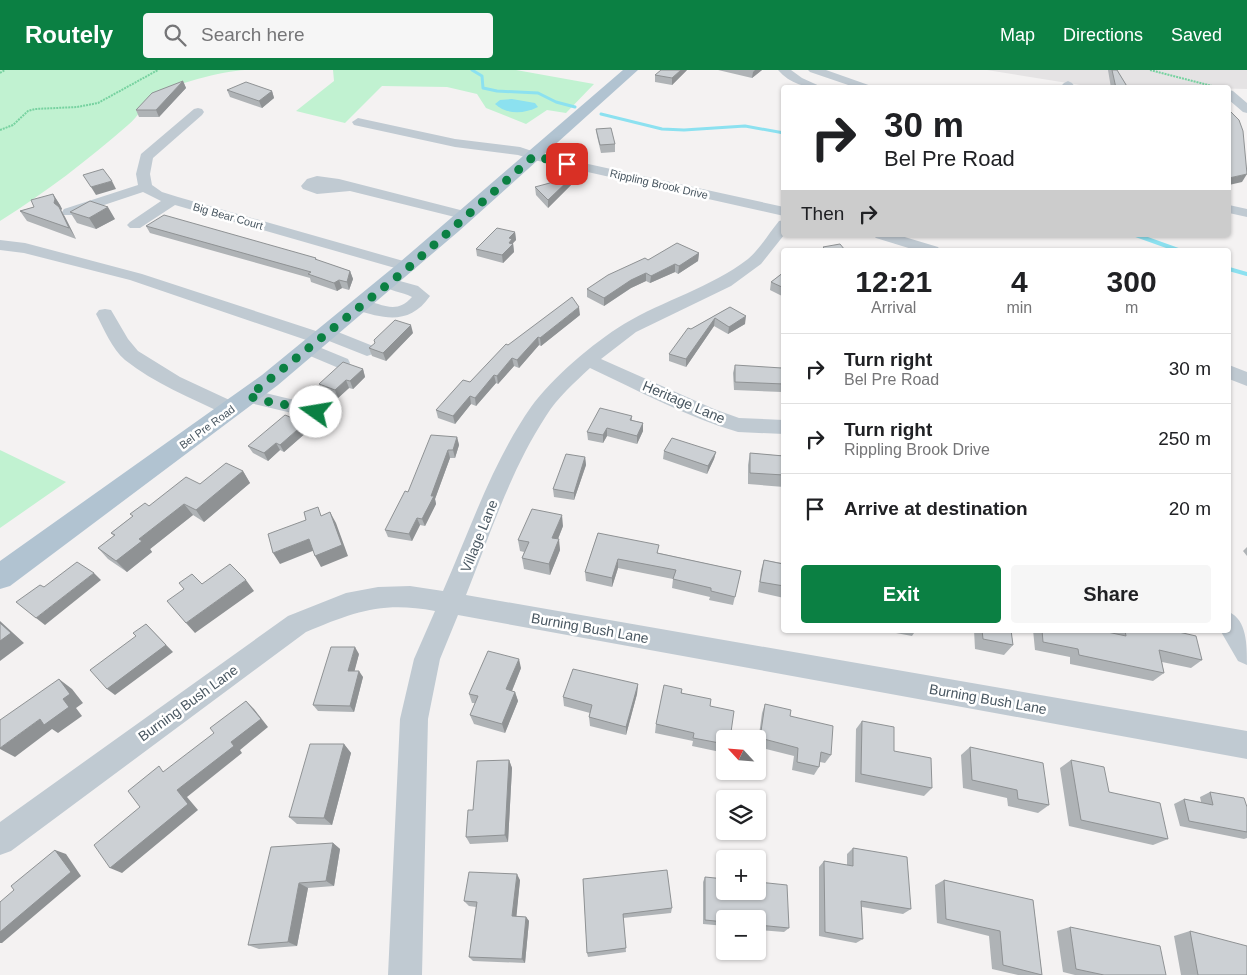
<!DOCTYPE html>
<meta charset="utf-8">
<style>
:root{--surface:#fff;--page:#f6f6f6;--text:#202124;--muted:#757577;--line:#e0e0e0;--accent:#0b8043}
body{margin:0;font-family:Helvetica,sans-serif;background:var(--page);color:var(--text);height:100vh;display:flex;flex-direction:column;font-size:19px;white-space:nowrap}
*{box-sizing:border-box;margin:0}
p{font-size:16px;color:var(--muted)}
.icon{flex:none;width:28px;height:28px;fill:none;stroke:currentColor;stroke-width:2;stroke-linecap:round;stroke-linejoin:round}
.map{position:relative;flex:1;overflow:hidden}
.sheet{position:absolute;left:781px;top:178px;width:450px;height:385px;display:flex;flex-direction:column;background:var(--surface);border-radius:5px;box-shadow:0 1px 4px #0004}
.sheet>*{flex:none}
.top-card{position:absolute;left:781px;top:15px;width:450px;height:152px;border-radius:5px;box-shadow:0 1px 4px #0004;background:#fff;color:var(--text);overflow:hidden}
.needle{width:32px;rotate:296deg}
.tools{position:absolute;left:716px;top:660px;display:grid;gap:10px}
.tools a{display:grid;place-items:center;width:50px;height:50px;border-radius:5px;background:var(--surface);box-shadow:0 1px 4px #0004;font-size:25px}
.pin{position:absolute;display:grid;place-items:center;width:42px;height:42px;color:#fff;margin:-21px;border-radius:10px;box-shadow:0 2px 8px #0006}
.me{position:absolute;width:55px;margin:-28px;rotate:283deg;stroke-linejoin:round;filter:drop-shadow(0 0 4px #0008)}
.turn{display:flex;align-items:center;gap:18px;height:105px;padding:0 20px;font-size:22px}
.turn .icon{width:65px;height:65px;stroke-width:2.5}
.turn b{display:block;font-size:35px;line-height:42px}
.then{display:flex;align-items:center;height:48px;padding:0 20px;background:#0003;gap:10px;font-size:19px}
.eta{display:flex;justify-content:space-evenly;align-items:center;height:85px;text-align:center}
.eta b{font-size:30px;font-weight:800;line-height:35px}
.primary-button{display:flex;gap:10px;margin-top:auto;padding:10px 20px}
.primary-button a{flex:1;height:58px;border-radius:5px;background:var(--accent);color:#fff;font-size:20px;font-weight:800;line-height:58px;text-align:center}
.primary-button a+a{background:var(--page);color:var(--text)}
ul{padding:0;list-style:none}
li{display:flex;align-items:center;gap:15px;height:70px;padding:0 20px;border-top:1px solid var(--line)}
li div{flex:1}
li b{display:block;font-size:19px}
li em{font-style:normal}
header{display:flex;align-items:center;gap:30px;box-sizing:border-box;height:70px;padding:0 25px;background:var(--accent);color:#fff}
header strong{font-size:24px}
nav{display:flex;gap:28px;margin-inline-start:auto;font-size:18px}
.search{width:350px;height:45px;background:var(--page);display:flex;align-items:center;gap:12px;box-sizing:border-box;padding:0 18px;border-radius:5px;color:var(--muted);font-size:19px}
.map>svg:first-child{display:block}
.education{fill:#e5e3e4}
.green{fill:#c1f2d1}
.water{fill:#8ce1f0}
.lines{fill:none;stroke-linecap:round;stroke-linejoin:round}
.stream-far1{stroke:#8ce1f0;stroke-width:3}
.stream{stroke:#8ce1f0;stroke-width:4}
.path{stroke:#77d2a0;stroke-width:2;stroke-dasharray:2 1;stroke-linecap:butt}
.minor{fill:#c0cad2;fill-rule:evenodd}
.major{fill:#b1c3d1;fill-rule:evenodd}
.wall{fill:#afb3b6}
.shaded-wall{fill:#8f9294}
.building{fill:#ccd0d4;stroke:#8f9294}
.route{stroke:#0b8043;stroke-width:9;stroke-dasharray:0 16.2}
.labels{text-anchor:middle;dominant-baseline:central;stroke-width:5;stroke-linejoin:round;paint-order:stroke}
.far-street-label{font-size:11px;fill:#495761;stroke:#fff}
.street-label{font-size:14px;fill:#495761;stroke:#fff}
</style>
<header>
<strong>Routely</strong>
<div class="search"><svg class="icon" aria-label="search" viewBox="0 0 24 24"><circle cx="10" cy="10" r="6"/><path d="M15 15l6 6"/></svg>Search here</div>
<nav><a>Map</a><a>Directions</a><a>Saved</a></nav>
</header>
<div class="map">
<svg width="1247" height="905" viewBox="0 0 1247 905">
<rect width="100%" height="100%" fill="#f4f2f2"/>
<!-- education -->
<path class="education" d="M 987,0 L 1247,0 L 1247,19 L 1080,15 Z"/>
<!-- green -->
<path class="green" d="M 0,0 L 245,0 C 224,1 170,14 154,27 C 144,34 138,47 128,55 C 88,90 45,123 0,151 Z
M 333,0 L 516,0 L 594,14 L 566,43 L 547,40 L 526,54 L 486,38 L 477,24 L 447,17 L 382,16 L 345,53 L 296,41 L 334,11 Z
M 0,380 L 66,412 L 0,458 Z"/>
<!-- water -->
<path class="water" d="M 512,29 L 535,33 L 538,37 C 524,44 507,45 495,34 L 500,30 Z"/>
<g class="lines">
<!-- stream-far1 -->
<path class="stream-far1" d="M 472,0 L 482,6 L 483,18 L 497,21 L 538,23 L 556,32 L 575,37
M 601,44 L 662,59 L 684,60 L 745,56 L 784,63"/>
<!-- stream -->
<path class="stream" d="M 1136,165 L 1178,180
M 1229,199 L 1247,204"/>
<!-- path -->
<path class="path" d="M 1150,0 L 1220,18
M 0,3 L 5,0
M 0,60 L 13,55 L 28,41 L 35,39 L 77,37 L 98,33 L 158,0"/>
<!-- minor -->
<path class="minor" d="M 778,0 L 791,0 L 802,8 L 824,18 C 806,18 790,14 778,0 Z
M 808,0 L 826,0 L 877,18 L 857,18 L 810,2 Z
M 1068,11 L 1072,13 L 1076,18 L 1064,18 L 1062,15 L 1064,13 Z
M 1229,20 L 1233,21 L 1247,33 L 1247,43 L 1243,42 L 1229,30 Z
M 198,38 L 202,39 L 204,42 L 202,45 L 153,88 L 150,104 L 152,115 L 162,122 L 178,127 L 414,194 L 416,197 L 414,200 L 402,200 L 175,135 L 140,158 L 130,158 L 127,155 L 130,152 L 161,131 L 143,122 L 74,145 L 64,145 L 62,142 L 64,139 L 138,115 L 136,104 L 141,84 L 194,39 Z
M 358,48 L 455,69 L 520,77 L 538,83 L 784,137 L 784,146 L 534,90 L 518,85 L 455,77 L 354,55 L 352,52 Z
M 317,106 L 339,109 L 472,143 L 474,146 L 472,149 L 467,150 L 350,121 L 317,124 L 303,119 L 301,116 L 307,109 Z
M 1229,135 L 1247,139 L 1247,147 L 1229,143 Z
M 784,150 L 784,165 L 761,194 L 731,216 L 636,262 L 601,289 L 714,339 L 739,348 L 784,350 L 784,364 L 738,362 C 687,347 639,321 590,298 C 574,313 558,327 546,346 C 510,401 490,465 466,525 L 1247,661 L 1247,689 L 458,545 L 440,589 L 428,649 L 422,905 L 388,905 L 400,649 L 414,589 L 435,541 C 382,531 354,542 306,562 L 11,781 L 0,785 L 0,752 L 288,546 L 346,523 L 378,517 L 410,516 L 443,521 C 470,460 492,393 531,337 C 552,308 593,273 624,254 C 664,230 710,218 748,189 C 760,179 769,163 779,151 Z
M 873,165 L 898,165 L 938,177 L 940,180 L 915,180 L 876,168 Z
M 0,170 L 25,173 L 142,204 L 319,262 L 327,258 L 333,260 L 373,276 L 376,280 L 373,284 L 367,286 L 329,271 L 321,275 L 315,273 L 130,210 L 24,183 L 0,180 Z
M 389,208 L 418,216 L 430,226 C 410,255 385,249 356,240 L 353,236 L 356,232 C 377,227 393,249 412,227 C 403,222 387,221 381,213 L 383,209 Z
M 105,239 L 111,240 L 128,269 L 138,281 L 180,307 L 238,334 L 241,339 L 238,344 L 231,346 L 224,344 C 191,328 154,313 125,290 C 112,279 104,259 96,244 L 99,240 Z
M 309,273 L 348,289 L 350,293 L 348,297 L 341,299 L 303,283 L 300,279 L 303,275 Z
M 1229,295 L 1247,302 L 1247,316 L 1229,309 Z
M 249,319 L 315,335 L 324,337 L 327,342 L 324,347 L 317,349 L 242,331 L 239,326 L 242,321 Z
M 1229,542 C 1247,550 1247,575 1247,595 L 1238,591 L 1220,560 L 1229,560 Z"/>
<!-- major -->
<path class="major" d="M 623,0 L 638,0 L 459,161 L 278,315 L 10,516 L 0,519 L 0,491 L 262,305 L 400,192 Z"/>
</g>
<!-- wall -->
<path class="wall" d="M 687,0 L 672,15 L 655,12 L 655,5 Z
M 718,0 L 762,0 L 752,8 Z
M 1108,0 L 1117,0 L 1128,18 L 1111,18 Z
M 183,11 L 186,18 L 159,47 L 139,47 L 136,40 Z
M 227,20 L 272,21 L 274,28 L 262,38 L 230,27 Z
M 596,59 L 615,74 L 615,82 L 601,83 L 597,66 Z
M 572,114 L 548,138 L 536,125 L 535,117 Z
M 53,124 L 60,135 L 62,139 L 61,140 L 65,147 L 76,169 L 27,151 L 20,141 L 34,137 Z
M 70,142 L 115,149 L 96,159 L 77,153 Z
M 146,156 L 316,188 L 317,190 L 350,201 L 353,209 L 349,220 L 342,218 L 337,221 L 311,212 L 310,208 L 150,163 Z
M 515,162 L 516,170 L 513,173 L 514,182 L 503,193 L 477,186 L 476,179 Z
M 699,183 L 698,191 L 678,204 L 675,202 L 650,213 L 646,211 L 631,218 L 604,236 L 587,227 L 587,219 L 648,190 Z
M 784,202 L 784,227 L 770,220 L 771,212 Z
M 730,237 L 745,254 L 728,264 L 714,256 L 686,297 L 669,291 L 669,284 L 691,259 Z
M 580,245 L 541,276 L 539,275 L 519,298 L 514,296 L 498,314 L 496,313 L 476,336 L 471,334 L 455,354 L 438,348 L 436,340 L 470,312 L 508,275 Z
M 413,263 L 386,291 L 372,286 L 369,278 Z
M 735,295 L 784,314 L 782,322 L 734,320 L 733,303 Z
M 363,299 L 365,307 L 353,319 L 349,318 L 338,328 L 323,322 L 319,314 Z
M 632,346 L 632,350 L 643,353 L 643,361 L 637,374 L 607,366 L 603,373 L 588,370 L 587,362 Z
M 308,361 L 284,382 L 280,380 L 268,391 L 253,383 L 248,376 Z
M 457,367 L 459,375 L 455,388 L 450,388 L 435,429 L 436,434 L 425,456 L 420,455 L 412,471 L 388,467 L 385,460 L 408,422 Z
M 664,381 L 716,382 L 714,389 L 707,404 L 663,389 Z
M 750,383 L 784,386 L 784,417 L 748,414 L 748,395 Z
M 585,387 L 586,395 L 574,430 L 554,427 L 553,419 Z
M 243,401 L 250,413 L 204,452 L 193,445 L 150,479 L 152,482 L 127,502 L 108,489 L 98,478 L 114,466 L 111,463 L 133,446 L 130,444 L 200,414 Z
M 563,456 L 558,469 L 560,480 L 550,505 L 524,499 L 522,488 L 524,482 L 520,481 L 518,470 Z
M 598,463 L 659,483 L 741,501 L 733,535 L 709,530 L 710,527 L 672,518 L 673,509 L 618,498 L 612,517 L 586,511 L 585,502 Z
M 1247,477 L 1247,486 L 1243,481 Z
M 784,486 L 784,528 L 758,522 L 761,500 L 764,490 L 782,493 Z
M 880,560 L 916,560 L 912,566 Z
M 973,560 L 1011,560 L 1013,575 L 1004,585 L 975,579 L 974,560 Z
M 1033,560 L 1098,560 L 1115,563 L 1114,560 L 1170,560 L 1202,590 L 1191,598 L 1162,592 L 1164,603 L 1153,611 L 1070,594 L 1070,587 L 1035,580 Z
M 359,584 L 354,601 L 363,607 L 354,642 L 318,641 L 313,635 Z
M 521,598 L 512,621 L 515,622 L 518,631 L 505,663 L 474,654 L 470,645 L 475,633 L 472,633 L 469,624 Z
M 638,614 L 637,624 L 626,665 L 590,656 L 589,647 L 590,643 L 564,636 L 563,627 Z
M 682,619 L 682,623 L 710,636 L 725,669 L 725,683 L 692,676 L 693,671 L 655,663 L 656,654 Z
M 765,634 L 790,646 L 831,685 L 825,693 L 820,692 L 819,697 L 814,705 L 792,700 L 794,686 L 758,677 L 758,672 L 762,643 Z
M 862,651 L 894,681 L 932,718 L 924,726 L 855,712 L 856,659 Z
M 344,674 L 351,683 L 332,755 L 297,754 L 289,747 Z
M 970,677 L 1049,735 L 1038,743 L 1008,736 L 1007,728 L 963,718 L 961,685 Z
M 509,690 L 512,698 L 508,772 L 470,774 L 466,767 L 473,740 Z
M 1071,690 L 1109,722 L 1168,769 L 1153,775 L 1069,756 L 1060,698 Z
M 1210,722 L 1247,762 L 1247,768 L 1244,769 L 1180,756 L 1174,734 L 1184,729 L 1201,732 L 1200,727 Z
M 333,773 L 340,779 L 334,816 L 308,818 L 297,876 L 259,879 L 248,875 Z
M 853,778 L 911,839 L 903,844 L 862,837 L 863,869 L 856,873 L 819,866 L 819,797 L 824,791 L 847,795 L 847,784 Z
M 705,807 L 789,858 L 784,862 L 758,860 L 758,849 L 725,849 L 725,856 L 703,854 L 703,812 Z
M 583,809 L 672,838 L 671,843 L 623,848 L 626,882 L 588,887 L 587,883 Z
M 520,810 L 516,846 L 526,847 L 529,851 L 525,893 L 473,891 L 469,887 L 476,837 L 469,836 L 464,831 Z
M 944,810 L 1033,830 L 1042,905 L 1018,905 L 992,899 L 989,866 L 937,853 L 935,815 Z
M 1070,857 L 1166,905 L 1075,905 L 1063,902 L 1057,861 Z
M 1190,861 L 1247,905 L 1181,905 L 1174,866 Z"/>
<!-- shaded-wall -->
<path class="shaded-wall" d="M 681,0 L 687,0 L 672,15 L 672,8 Z
M 755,0 L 762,0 L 752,8 L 753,2 Z
M 183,11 L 186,18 L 159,47 L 156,40 Z
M 272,21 L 274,28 L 262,38 L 259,31 Z
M 1247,104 L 1242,112 L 1229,115 L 1229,108 Z
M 572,107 L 572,114 L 548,138 L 548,130 Z
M 112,111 L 116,119 L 96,125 L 91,117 Z
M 53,124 L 60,135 L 62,139 L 61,140 L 65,147 L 76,169 L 54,133 Z
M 108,137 L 115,149 L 96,159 L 89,148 Z
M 515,162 L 516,170 L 513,173 L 514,182 L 503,193 L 502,185 L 509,168 Z
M 699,183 L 698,191 L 678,204 L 679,196 Z
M 675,194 L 675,202 L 650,213 L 651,206 Z
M 350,201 L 353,209 L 349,220 L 347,212 Z
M 646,203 L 646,211 L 631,218 L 604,236 L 604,228 L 631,210 Z
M 339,210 L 342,218 L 337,221 L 334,213 Z
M 579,237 L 580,245 L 541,276 L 540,268 Z
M 746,246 L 745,254 L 728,264 L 729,257 Z
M 715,248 L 714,256 L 686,297 L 686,289 Z
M 411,255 L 413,263 L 386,291 L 383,283 Z
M 538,267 L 539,275 L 519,298 L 517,290 Z
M 512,288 L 514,296 L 498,314 L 497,306 Z
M 363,299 L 365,307 L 353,319 L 350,311 Z
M 494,305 L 496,313 L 476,336 L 475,328 Z
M 346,310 L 349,318 L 338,328 L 335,320 Z
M 470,326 L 471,334 L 455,354 L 453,346 Z
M 305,353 L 308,361 L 284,382 L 280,375 Z
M 643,353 L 643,361 L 637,374 L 637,366 Z
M 607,358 L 607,366 L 603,373 L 603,365 Z
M 457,367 L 459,375 L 455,388 L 453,380 Z
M 276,373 L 280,380 L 268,391 L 264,383 Z
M 448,380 L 450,388 L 435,429 L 436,434 L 425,456 L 422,449 Z
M 716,382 L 714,389 L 707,404 L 708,396 Z
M 585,387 L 586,395 L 574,430 L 574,423 Z
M 243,401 L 250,413 L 204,452 L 196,440 Z
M 184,434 L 193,445 L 150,479 L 152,482 L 127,502 L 116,491 L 139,469 Z
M 330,442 L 336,453 L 348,486 L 321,497 L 315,486 Z
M 562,445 L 563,456 L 554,479 L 552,468 Z
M 417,448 L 420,455 L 412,471 L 409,464 Z
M 309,469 L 315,480 L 280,494 L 273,483 Z
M 559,469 L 560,480 L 550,505 L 549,494 Z
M 618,489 L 618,498 L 612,517 L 612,508 Z
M 94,503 L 101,510 L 45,555 L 36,548 Z
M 246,510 L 254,521 L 195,563 L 186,553 Z
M 0,551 L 24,573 L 0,591 Z
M 146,554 L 173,582 L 115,625 L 107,619 Z
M 355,577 L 359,584 L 353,607 L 348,601 Z
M 519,589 L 521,598 L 509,628 L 506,619 Z
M 359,601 L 363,607 L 354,642 L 350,636 Z
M 59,609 L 72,619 L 83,633 L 76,638 L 82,646 L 58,663 L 52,659 L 15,687 L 0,679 L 0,678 L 40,649 L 63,629 Z
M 638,614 L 637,624 L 626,665 L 626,657 Z
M 515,622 L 518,631 L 505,663 L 502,654 Z
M 246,631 L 254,639 L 268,657 L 240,680 L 242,683 L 187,727 L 198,740 L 122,803 L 110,798 L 177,720 L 231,672 Z
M 344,674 L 351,683 L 332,755 L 324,748 Z
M 509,690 L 512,698 L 508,772 L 505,765 Z
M 333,773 L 340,779 L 334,816 L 326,811 Z
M 55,780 L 66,784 L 81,806 L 2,873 L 0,873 L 0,862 Z
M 517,804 L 520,810 L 516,851 L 512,846 Z
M 299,813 L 308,818 L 297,876 L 288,872 Z
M 526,847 L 529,851 L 525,893 L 522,889 Z"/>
<!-- building -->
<path class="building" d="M 661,0 L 681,0 L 672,8 L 655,5 Z
M 1112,0 L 1117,0 L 1128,18 L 1116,18 Z
M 183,11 L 156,40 L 136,40 L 152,23 Z
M 246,12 L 272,21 L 259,31 L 227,20 Z
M 1229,40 L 1239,50 L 1243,61 L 1247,104 L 1229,108 Z
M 611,58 L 615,74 L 600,75 L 596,59 Z
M 103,99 L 112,111 L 91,117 L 83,105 Z
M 572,107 L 548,130 L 535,117 Z
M 53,124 L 55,129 L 54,133 L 59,137 L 69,158 L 20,141 L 34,137 L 31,130 Z
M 90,131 L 108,137 L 89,148 L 70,142 Z
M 164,145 L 316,188 L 315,189 L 350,201 L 347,212 L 339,210 L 334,213 L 308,204 L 311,202 L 146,156 Z
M 497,158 L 515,162 L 509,168 L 512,169 L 509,173 L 513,174 L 502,185 L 476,179 Z
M 677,173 L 699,183 L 679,196 L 675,194 L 651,206 L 646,203 L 631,210 L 604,228 L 587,219 L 608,205 L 645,188 L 648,190 Z
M 840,174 L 845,180 L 826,180 L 823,177 Z
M 784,202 L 784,218 L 771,212 Z
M 572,227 L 579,237 L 540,268 L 538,267 L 517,290 L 512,288 L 497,306 L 494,305 L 475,328 L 470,326 L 453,346 L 436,340 L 463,310 L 470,312 L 506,274 L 508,275 Z
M 730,237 L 746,246 L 729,257 L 715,248 L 686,289 L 669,284 L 688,258 L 691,259 Z
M 395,250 L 411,255 L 383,283 L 369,278 L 375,273 L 374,270 Z
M 343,292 L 363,299 L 350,311 L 346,310 L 335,320 L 319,314 Z
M 735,295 L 782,298 L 784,314 L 735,312 Z
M 600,338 L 632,346 L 630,350 L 643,353 L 637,366 L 607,358 L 603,365 L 587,362 Z
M 285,345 L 305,353 L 280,375 L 276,373 L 264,383 L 248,376 Z
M 431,365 L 457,367 L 453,380 L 448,380 L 431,426 L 434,426 L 422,449 L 417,448 L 409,464 L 385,460 L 405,421 L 408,422 Z
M 672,368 L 716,382 L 708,396 L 664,381 Z
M 750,383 L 784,386 L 784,405 L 750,403 Z
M 566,384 L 585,387 L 574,423 L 553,419 Z
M 226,393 L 243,401 L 196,440 L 184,434 L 139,469 L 142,471 L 116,491 L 98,478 L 115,465 L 111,463 L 133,446 L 130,444 L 145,433 L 149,436 L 186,407 L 200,414 Z
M 318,437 L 321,446 L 330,442 L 342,475 L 315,486 L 309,469 L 273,483 L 268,464 L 306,450 L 304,442 Z
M 532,439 L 562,445 L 552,468 L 559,469 L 549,494 L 522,488 L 529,472 L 518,470 Z
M 598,463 L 659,475 L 657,483 L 741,501 L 735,527 L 711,521 L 711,518 L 673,509 L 676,500 L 618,489 L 612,508 L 585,502 Z
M 764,490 L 783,494 L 784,491 L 784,516 L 760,512 Z
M 77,492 L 94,503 L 36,548 L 16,532 L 40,515 L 44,517 Z
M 230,494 L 246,510 L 186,553 L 167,531 L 184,519 L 179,513 L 192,504 L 202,514 Z
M 0,553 L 11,563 L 0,571 Z
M 146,554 L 166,575 L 107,619 L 90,600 L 136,566 L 133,563 Z
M 982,560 L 1011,560 L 1013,575 L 983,569 Z
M 1042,560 L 1098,560 L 1126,566 L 1125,560 L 1170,560 L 1196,566 L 1202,590 L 1159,580 L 1164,603 L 1079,585 L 1078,579 L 1043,572 Z
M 331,577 L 355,577 L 348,601 L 359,601 L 350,636 L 313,635 Z
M 488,581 L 519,589 L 506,619 L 515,622 L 502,654 L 470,645 L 478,626 L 469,624 Z
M 573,599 L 638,614 L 626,657 L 589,647 L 592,635 L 563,627 Z
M 59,609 L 70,624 L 63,629 L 69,637 L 44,655 L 40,649 L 0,678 L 0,650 Z
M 664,615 L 682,619 L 681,623 L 711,629 L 710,636 L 734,641 L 730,669 L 725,669 L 725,674 L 693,668 L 694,663 L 656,654 Z
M 246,631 L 261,649 L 231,672 L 234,676 L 177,720 L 188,734 L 110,798 L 94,775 L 140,737 L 128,721 L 159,696 L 163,702 L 214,663 L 210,658 Z
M 765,634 L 791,640 L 790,646 L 833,656 L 831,685 L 821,682 L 819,697 L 797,692 L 798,678 L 760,668 Z
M 862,651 L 894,657 L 894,681 L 931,688 L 932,718 L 861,704 Z
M 310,674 L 344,674 L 324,748 L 289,747 Z
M 970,677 L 1043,693 L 1049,735 L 1018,729 L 1017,720 L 972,710 Z
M 509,690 L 505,765 L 466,767 L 468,740 L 473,740 L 477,691 Z
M 1071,690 L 1104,697 L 1109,722 L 1160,733 L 1168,769 L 1081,750 Z
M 1210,722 L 1244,728 L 1247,737 L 1247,762 L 1189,751 L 1184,729 L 1213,735 Z
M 333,773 L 326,811 L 299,813 L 288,872 L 248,875 L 271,777 Z
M 853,778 L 907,787 L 911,839 L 861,831 L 863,869 L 825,862 L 824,791 L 853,796 Z
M 55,780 L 71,802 L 0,862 L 0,832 L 14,820 L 11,816 Z
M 667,800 L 672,838 L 623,844 L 626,878 L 587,883 L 583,809 Z
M 469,802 L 517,804 L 512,846 L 526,847 L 522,889 L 469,887 L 477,832 L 464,831 Z
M 705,807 L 725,809 L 725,821 L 758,821 L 758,812 L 787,815 L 789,858 L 758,855 L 758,849 L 725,849 L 725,852 L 705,850 Z
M 944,810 L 1033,830 L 1042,905 L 1003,895 L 1000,861 L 946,849 Z
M 1070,857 L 1160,876 L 1166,905 L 1104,905 L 1076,899 Z
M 1190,861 L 1247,876 L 1247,905 L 1198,905 Z"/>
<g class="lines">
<!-- route -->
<path class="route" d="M 316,342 C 294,334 273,335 249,326 L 408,198 L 534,86 L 567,94"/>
</g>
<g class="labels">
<!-- far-street labels -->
<g class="far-street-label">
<text transform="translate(659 114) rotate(13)">Rippling Brook Drive</text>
<text transform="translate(228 146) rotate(16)">Big Bear Court</text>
<text transform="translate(207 357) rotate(-36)">Bel Pre Road</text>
</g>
<!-- street labels -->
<g class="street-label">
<text transform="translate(684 332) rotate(23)">Heritage Lane</text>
<text transform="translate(479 466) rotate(-68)">Village Lane</text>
<text transform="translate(590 558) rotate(10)">Burning Bush Lane</text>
<text transform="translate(988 629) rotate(10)">Burning Bush Lane</text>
<text transform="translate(188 633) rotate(-36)">Burning Bush Lane</text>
</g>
</g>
</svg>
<div class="tools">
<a><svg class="needle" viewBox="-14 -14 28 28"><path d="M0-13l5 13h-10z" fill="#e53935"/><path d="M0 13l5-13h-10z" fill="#757577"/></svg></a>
<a><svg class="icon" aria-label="layers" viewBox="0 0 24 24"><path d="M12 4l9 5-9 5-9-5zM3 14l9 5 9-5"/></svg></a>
<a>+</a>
<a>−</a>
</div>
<div class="pin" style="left:567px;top:94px;background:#d93025"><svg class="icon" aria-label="arrive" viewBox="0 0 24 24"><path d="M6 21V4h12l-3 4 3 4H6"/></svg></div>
<svg class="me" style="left:316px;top:342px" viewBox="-20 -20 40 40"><circle r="19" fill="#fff"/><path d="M0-13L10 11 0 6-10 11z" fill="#0b8043"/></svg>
<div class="top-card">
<div class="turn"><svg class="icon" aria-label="right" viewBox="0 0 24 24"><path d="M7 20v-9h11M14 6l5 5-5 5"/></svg><div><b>30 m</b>Bel Pre Road</div></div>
<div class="then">Then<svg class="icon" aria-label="right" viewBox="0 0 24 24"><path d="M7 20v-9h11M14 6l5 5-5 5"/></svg></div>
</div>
<section class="sheet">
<div class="eta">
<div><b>12:21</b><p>Arrival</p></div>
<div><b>4</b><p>min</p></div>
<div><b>300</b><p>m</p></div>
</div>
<ul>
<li><svg class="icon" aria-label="right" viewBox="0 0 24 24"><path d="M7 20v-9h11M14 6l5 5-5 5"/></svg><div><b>Turn right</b><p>Bel Pre Road</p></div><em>30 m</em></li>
<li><svg class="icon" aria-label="right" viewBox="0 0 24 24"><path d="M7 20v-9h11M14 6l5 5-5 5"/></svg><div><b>Turn right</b><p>Rippling Brook Drive</p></div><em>250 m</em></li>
<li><svg class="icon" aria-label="arrive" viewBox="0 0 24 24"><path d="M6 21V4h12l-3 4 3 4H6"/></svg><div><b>Arrive at destination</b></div><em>20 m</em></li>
</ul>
<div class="primary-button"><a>Exit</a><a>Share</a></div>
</section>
</div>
